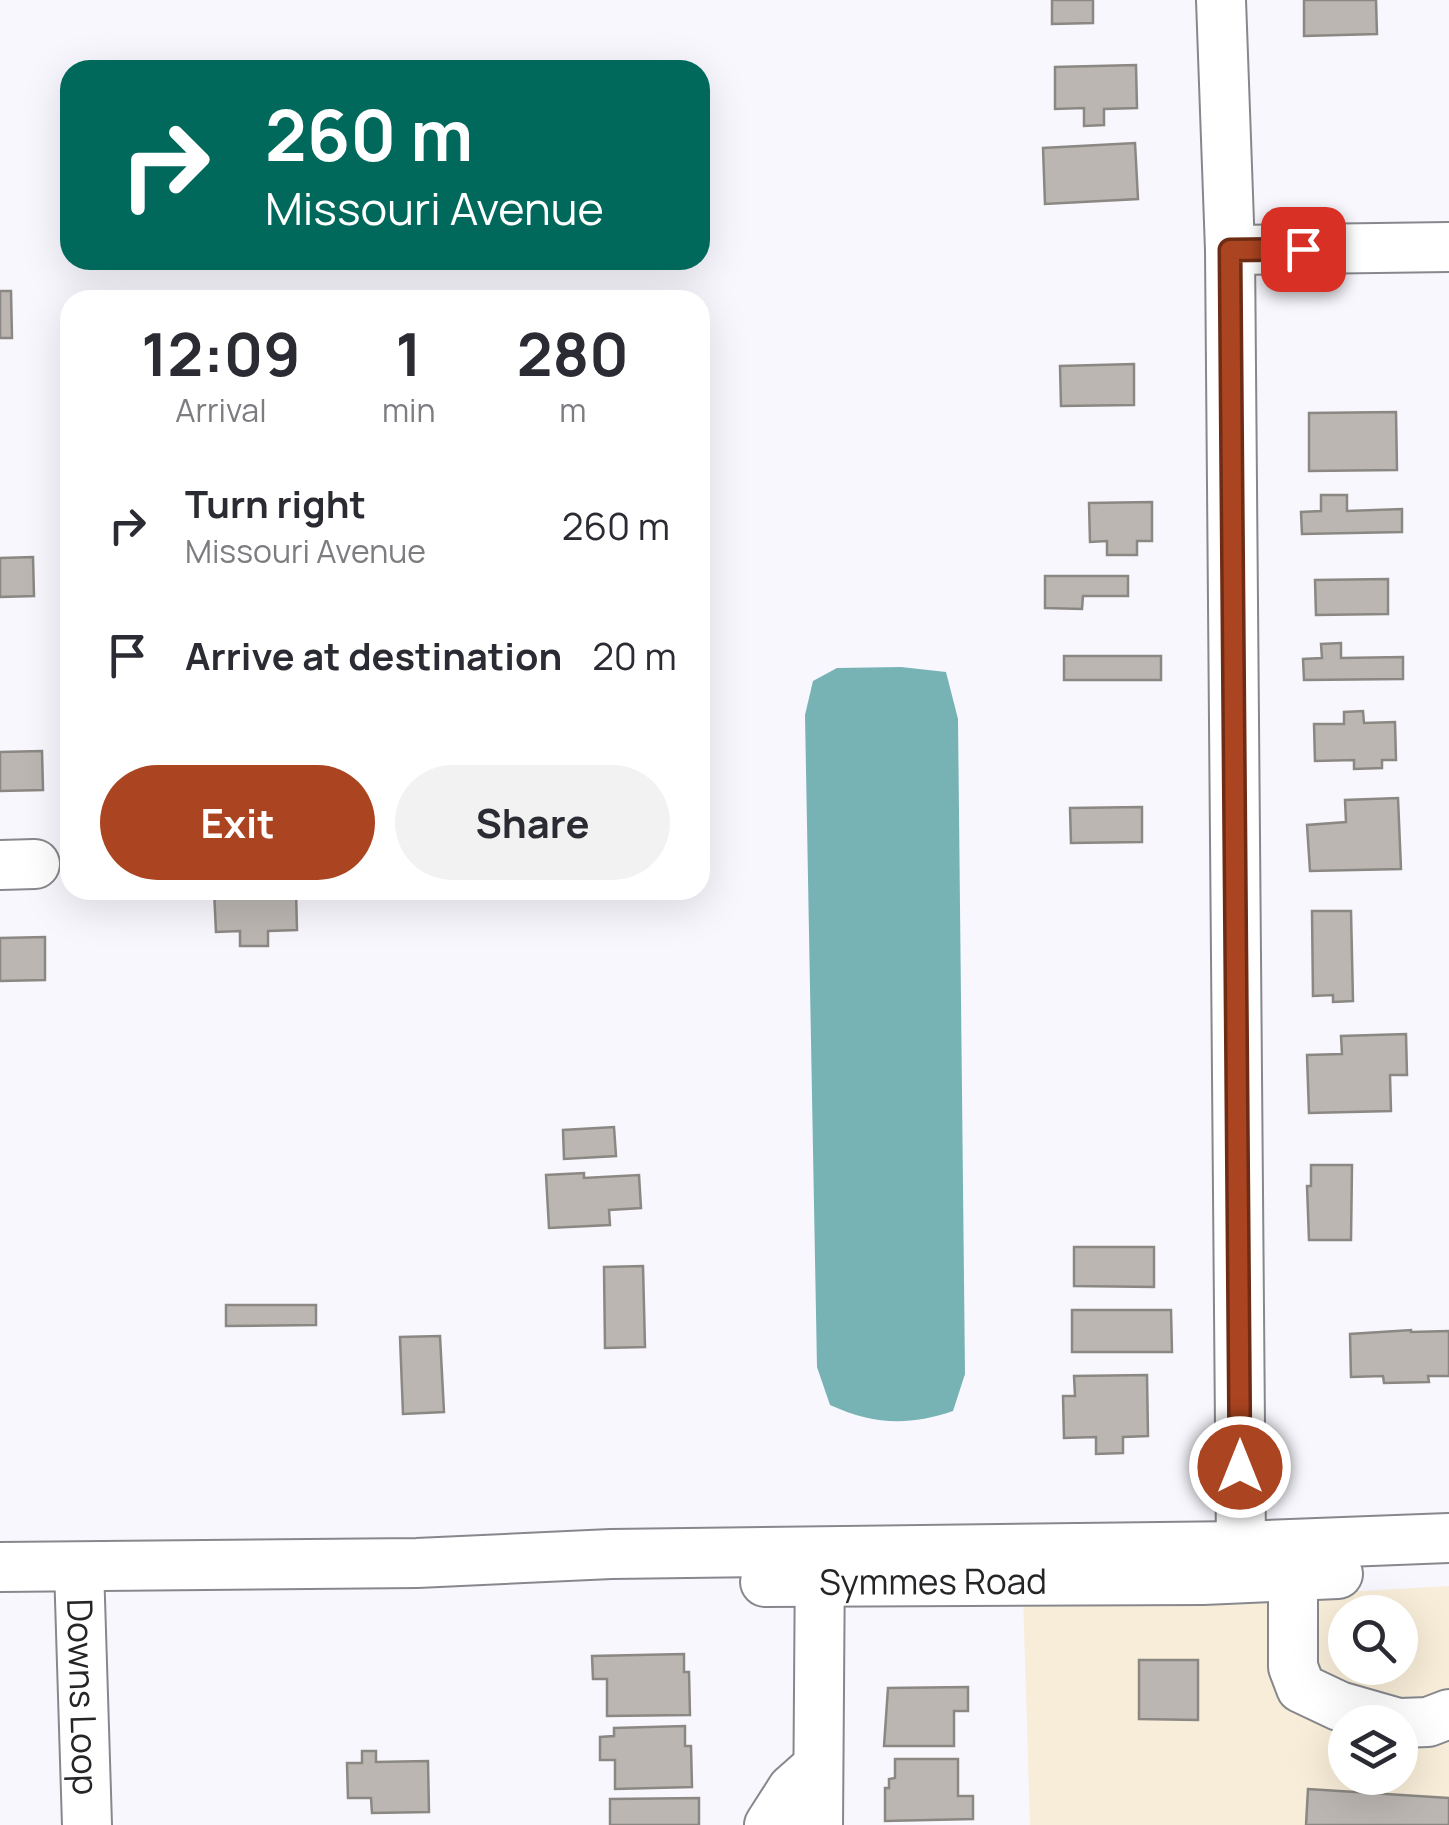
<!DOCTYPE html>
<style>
:root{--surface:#fff;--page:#f2f2f3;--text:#2b2b33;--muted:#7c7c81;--accent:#ab4420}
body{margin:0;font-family:Manrope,sans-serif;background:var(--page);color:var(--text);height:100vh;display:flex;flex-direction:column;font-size:38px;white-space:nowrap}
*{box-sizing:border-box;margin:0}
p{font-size:32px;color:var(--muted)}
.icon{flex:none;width:55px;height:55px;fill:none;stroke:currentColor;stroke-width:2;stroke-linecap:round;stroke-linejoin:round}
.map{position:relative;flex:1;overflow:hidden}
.side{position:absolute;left:60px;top:290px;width:650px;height:610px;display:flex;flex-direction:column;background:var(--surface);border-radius:30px;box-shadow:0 10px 40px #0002}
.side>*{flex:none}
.banner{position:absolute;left:60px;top:60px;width:650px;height:210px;border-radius:30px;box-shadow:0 10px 40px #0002;background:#00695c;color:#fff;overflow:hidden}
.fabs{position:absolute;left:1328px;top:1595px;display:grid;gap:20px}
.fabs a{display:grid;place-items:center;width:90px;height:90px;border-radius:50%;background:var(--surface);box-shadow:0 10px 40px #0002;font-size:50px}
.pin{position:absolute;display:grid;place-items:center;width:85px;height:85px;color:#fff;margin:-42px;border-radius:20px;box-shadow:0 5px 15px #0006}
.me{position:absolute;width:110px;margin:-55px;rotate:0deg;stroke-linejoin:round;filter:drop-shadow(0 0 8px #0008)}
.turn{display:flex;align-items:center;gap:35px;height:210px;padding:0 40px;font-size:45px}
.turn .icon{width:130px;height:130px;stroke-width:2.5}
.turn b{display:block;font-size:70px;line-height:85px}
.eta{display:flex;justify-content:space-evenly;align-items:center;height:170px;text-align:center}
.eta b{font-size:60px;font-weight:700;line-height:70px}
.primary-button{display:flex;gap:20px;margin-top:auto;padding:20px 40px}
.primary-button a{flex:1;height:115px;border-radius:60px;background:var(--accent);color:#fff;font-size:40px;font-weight:700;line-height:115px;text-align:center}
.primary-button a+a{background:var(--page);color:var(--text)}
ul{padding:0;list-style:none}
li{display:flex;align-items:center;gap:30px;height:130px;padding:0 40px}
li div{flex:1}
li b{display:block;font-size:38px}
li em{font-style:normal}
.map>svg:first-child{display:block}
.commercial{fill:#f8edd8;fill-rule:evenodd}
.water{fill:#77b2b5}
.building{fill:#bbb6b2;stroke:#8b8782;stroke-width:2.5}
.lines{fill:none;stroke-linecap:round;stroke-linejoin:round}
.minor-casing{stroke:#87888d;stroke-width:52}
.minor{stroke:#fff;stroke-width:48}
.route-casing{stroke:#6f2c15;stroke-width:25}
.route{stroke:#ab4420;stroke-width:18}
.labels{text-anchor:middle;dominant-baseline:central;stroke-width:8;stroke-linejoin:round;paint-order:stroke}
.street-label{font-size:35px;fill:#252528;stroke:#fff}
</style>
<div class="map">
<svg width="1449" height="1825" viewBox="0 0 1449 1825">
<rect width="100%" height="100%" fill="#f7f7fd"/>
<!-- commercial -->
<path class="commercial" d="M 1449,1586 L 1449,1825 L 1030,1825 L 1023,1595 L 1273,1596 ZM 1345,1612 L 1400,1612 L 1400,1668 L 1345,1668 ZM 1345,1722 L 1400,1722 L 1400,1778 L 1345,1778 Z"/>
<!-- water -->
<path class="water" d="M 901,667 L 946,672 L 958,719 L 965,1374 L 953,1411 C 908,1426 874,1425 830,1405 L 817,1367 L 805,715 L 813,681 L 837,668 Z"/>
<!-- building -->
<path class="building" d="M 1052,0 L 1093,0 L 1093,23 L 1052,24 Z
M 1304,0 L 1376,0 L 1377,34 L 1304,36 Z
M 1136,65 L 1137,108 L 1104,109 L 1104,125 L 1084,126 L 1084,108 L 1055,109 L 1055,67 Z
M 1135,143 L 1138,199 L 1045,204 L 1043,148 Z
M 0,291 L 11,291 L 12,338 L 0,338 Z
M 1134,364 L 1134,405 L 1061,406 L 1060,366 Z
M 1396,412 L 1397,470 L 1309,471 L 1309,413 Z
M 1321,495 L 1347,495 L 1347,511 L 1402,509 L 1402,532 L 1302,534 L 1301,512 L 1321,511 Z
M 1152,502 L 1152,541 L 1137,541 L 1137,555 L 1107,555 L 1107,541 L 1090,542 L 1089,503 Z
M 33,557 L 34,596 L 0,597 L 0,558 Z
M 1045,576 L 1128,576 L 1128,596 L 1083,596 L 1082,609 L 1045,608 Z
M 1388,579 L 1388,614 L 1316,615 L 1315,580 Z
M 1341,643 L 1341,658 L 1403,657 L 1403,679 L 1304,680 L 1303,659 L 1322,658 L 1321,644 Z
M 1064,656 L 1161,656 L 1161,680 L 1064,680 Z
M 1363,711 L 1364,723 L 1395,722 L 1396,760 L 1382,760 L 1382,768 L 1354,769 L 1354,760 L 1315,761 L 1314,724 L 1344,724 L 1344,712 Z
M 42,751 L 43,790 L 0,791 L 0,752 Z
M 1398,798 L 1401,869 L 1310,871 L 1307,825 L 1346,822 L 1345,800 Z
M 1142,807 L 1142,842 L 1071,843 L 1070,808 Z
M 214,890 L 296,890 L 297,930 L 268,931 L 268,946 L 240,946 L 240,931 L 216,932 Z
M 1312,911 L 1351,911 L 1353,1001 L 1333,1002 L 1333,995 L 1313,996 Z
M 45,937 L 45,980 L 0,981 L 0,938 Z
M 1406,1034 L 1407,1075 L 1390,1075 L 1391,1111 L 1309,1113 L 1307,1055 L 1342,1054 L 1341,1036 Z
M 614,1127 L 616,1156 L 564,1159 L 563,1130 Z
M 1311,1165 L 1352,1165 L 1351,1240 L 1309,1240 L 1307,1186 L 1311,1186 Z
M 584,1173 L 584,1178 L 639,1175 L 641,1208 L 609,1210 L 610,1225 L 549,1228 L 546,1175 Z
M 1074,1247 L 1154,1247 L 1154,1287 L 1074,1286 Z
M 643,1266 L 645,1347 L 605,1348 L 604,1267 Z
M 226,1305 L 316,1305 L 316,1325 L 226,1326 Z
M 1072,1310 L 1171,1310 L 1172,1352 L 1072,1352 Z
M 1411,1330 L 1411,1332 L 1449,1331 L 1449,1376 L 1428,1376 L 1429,1382 L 1384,1383 L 1383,1376 L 1351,1377 L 1350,1334 Z
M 440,1336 L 444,1412 L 403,1414 L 400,1337 Z
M 1147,1375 L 1148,1436 L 1123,1437 L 1123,1453 L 1096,1454 L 1096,1437 L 1064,1438 L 1063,1396 L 1075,1396 L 1074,1376 Z
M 684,1654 L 684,1672 L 689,1672 L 690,1715 L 607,1716 L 607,1679 L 593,1679 L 592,1656 Z
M 1139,1660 L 1198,1660 L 1198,1720 L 1139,1719 Z
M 968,1687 L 968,1711 L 954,1711 L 954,1746 L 884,1746 L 888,1688 Z
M 685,1726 L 685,1746 L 691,1746 L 692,1787 L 615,1789 L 615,1760 L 600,1760 L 600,1737 L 614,1736 L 614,1728 Z
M 362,1751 L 376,1751 L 376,1762 L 428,1761 L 429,1812 L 372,1813 L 371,1798 L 348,1798 L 347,1763 L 362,1763 Z
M 895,1759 L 958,1759 L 958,1796 L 973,1796 L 973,1819 L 885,1821 L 885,1788 L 889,1788 L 889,1779 L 895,1778 Z
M 1308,1789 L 1449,1798 L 1449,1825 L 1306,1825 Z
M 699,1798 L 699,1825 L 610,1825 L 610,1799 Z"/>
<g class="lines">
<defs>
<g id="minor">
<path d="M 1221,0 L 1230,250 L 1241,1546"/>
<path d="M 1230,250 L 1449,247"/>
<path d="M 0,865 L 35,864"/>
<path d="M 0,1567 L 417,1563 L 611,1554 L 1241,1546 L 1449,1538"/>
<path id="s1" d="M 79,1567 L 87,1825"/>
<path d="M 1293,1576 L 1293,1667 L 1301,1688 L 1339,1706 L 1395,1722"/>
<path id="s2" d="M 765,1582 L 1203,1580 L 1338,1574"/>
<path d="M 1400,1723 L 1428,1722 L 1449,1714"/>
<path d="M 769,1825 L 792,1789 L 818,1766"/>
<path d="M 818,1825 L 820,1554"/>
</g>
</defs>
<!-- minor casing -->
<use href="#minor" class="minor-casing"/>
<!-- minor -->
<use href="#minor" class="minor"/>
</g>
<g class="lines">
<defs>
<path id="route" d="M 1240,1467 L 1230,250 L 1303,249"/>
</defs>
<!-- route casing -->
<use href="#route" class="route-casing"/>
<!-- route -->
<use href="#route" class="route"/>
</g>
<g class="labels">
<!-- street labels -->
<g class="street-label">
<text stroke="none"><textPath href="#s2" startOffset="168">Symmes Road</textPath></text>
<text stroke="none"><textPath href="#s1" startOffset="130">Downs Loop</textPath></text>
</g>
</g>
</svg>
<div class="fabs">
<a><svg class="icon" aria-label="search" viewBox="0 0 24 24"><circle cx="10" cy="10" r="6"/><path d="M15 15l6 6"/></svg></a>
<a><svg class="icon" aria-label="layers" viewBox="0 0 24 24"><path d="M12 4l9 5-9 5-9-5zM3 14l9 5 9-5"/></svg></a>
</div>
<div class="pin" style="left:1303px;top:249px;background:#d93025"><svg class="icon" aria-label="arrive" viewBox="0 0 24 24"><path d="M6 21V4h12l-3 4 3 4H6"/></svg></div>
<svg class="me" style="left:1240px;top:1467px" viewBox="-20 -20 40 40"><circle r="17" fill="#ab4420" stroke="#fff" stroke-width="3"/><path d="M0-11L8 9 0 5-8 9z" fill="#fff"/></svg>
<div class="banner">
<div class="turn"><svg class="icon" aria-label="right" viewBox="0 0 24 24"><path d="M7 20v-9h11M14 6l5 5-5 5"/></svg><div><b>260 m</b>Missouri Avenue</div></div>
</div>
<section class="side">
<div class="eta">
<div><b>12:09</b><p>Arrival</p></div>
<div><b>1</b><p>min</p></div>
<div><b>280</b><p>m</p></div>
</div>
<ul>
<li><svg class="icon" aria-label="right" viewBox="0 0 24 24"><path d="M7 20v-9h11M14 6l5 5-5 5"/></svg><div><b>Turn right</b><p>Missouri Avenue</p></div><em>260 m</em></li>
<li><svg class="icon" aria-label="arrive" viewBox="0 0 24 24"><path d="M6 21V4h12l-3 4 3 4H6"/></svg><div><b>Arrive at destination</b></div><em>20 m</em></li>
</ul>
<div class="primary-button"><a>Exit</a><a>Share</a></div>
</section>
</div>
